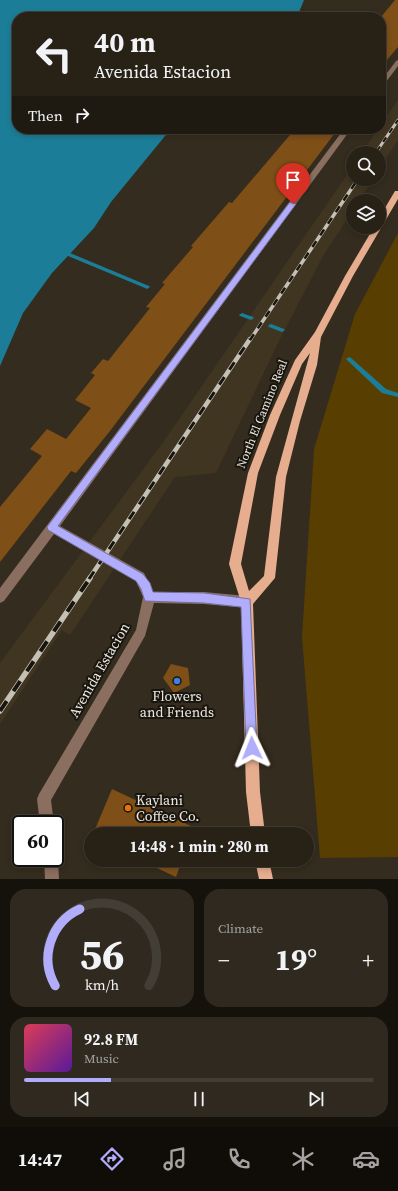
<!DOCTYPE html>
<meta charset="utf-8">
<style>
body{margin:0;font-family:"Source Serif 4",serif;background:#2f291f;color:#f1f3f6;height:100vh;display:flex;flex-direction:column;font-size:15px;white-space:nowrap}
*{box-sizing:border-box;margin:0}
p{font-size:13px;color:#a4a3a1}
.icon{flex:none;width:22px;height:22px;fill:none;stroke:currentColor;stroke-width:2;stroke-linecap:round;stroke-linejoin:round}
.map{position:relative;height:879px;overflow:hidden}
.panel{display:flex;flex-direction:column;gap:10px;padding:10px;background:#15120c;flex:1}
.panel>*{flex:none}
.banner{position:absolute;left:12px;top:12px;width:374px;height:122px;border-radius:16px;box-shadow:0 2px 6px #0003,0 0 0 1px #433e35;background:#272116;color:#f1f3f6;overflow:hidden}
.fabs{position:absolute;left:346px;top:146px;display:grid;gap:8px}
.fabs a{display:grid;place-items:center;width:40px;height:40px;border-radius:50%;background:#272116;box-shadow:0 2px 6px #0003,0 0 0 1px #433e35;font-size:20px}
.speed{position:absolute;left:12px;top:815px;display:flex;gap:8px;font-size:20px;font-weight:700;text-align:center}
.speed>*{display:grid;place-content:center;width:52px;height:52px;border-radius:50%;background:#272116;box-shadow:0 2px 6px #0003,0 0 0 1px #433e35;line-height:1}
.speed .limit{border:2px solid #111;border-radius:6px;background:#fff;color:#111}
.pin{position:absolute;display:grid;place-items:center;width:34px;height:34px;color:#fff;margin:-41px -17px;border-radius:50% 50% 50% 0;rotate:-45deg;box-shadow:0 0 4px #0007}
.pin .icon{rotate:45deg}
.me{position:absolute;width:44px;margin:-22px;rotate:358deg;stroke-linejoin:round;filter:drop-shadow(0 0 3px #0008)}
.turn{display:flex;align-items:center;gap:14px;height:84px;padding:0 16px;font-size:18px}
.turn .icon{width:52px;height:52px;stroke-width:2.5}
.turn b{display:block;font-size:28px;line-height:34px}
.then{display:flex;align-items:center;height:38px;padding:0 16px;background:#0003;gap:8px;font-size:15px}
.big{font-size:30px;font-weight:700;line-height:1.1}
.panel .tile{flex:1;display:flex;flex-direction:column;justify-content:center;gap:6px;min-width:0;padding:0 14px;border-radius:16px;background:#2f291f}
.panel .dial{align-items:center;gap:0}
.dial svg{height:104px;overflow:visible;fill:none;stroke:#433e35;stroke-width:7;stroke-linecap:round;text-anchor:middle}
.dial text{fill:#f1f3f6;stroke:none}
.song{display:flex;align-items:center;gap:12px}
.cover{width:48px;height:48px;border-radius:6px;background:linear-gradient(135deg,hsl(350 70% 55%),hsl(270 70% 35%))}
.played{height:4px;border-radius:2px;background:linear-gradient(90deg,#b1adfa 25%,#433e35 25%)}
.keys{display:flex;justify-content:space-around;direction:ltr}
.heat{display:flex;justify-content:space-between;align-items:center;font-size:22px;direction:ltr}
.panel .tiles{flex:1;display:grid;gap:10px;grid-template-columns:1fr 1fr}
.tile:last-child{grid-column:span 2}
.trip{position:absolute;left:84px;top:827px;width:230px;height:40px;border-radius:20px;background:#272116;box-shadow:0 2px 6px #0003,0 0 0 1px #433e35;font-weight:700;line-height:40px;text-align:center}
.dock{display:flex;height:64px;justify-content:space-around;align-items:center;background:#100d09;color:#a4a3a1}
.dock .icon{width:28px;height:28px}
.dock .current{color:#b1adfa}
.dock b{font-size:18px;color:#f1f3f6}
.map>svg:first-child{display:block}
.built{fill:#403521}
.green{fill:#593e02}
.water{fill:#1c7d98}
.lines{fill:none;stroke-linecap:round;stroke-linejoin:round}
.stream{fill:#1c7d98;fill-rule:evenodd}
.building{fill:#7e4f17}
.minor{fill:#8a6e5f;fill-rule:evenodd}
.major{fill:#e6ad8f;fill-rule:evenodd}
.rail-far3-casing{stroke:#c5c0b6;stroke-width:3}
.rail-far2-casing{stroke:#c5c0b6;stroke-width:3.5}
.rail-far1-casing{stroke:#c5c0b6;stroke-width:4.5}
.rail-casing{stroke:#c5c0b6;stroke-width:5.5}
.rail-far3{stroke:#18150f;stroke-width:2;stroke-dasharray:5.5;stroke-linecap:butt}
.rail-far2{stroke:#18150f;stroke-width:2.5;stroke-dasharray:7;stroke-linecap:butt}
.rail-far1{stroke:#18150f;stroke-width:3;stroke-dasharray:9;stroke-linecap:butt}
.rail{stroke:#18150f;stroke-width:4;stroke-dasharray:12;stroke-linecap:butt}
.route{fill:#b1adfa;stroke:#7370a2}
.shop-dot{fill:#3f7fe0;stroke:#18150f;stroke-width:1.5}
.food-dot{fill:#e8710a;stroke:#18150f;stroke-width:1.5}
.labels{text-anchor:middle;stroke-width:4;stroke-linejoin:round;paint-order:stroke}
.street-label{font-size:12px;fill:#eee9e0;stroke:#18150f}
.near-street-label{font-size:14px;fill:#eee9e0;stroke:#18150f}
.near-poi-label{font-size:14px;fill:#eee9e0;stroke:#18150f}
</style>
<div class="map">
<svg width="398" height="879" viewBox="0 0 398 879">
<rect width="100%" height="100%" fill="#342c1e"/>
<g class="built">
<path d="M398 100V140L379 169V153H362L378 129H381V125Z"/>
<path d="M353 166V179H373L359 201H353V210L323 256 277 345 216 473 175 477 70 635 62 630 0 724V663L164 441Z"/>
</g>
<path class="green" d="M398 233V857L320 858 302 637 314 449 355 314Z"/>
<path class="water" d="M0 0H304L297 17H17V129H174L165 136 111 202 94 228 52 273 23 313 0 366Z"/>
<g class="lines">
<g class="stream">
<path d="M70 253 149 286 150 287 147 289 145 288 68 256V255Z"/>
<path d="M242 313 253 317 254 318 251 320 240 316 239 315Z"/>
<path d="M271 324 284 329 285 330 282 332 269 327 268 326 269 325Z"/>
<path d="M349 357 351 358 386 389 398 393V397L382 393 347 360 346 359Z"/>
</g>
</g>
<g class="building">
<path d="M395 0H398V47L381 67V17Z"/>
<path d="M295 129H338L110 431 76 473 71 471 0 562V507L42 456 30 449 47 429 66 439 91 408 75 400 95 375 91 373 103 359 108 361 150 308 146 307 165 284 162 283 193 247 191 246 229 202 232 203Z"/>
<path d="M171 664 188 668 190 685 174 693 163 678Z"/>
<path d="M112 789 193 827 191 834H93Z"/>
<path d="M140 860H182L176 877Z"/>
</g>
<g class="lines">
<g class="minor">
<path d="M398 60V66L383 86 381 87V81L396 61Z"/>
<path d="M344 129H351L60 526 144 573 153 592H204L247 596 251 598 253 602 251 606 247 608 204 604 154 603 145 636 51 800 54 824H40L37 799 39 794 136 630 143 597 136 581 54 534 4 601 0 603V588Z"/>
<path d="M55 853 58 858 59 879H45L44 858H55Z"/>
</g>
<g class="major">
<path d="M395 191H398V199L353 276 321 337 317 365 300 421 286 477 275 578 253 604 260 792 265 834H251L246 792 241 602 229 564 248 473 270 415 295 360 315 332 345 276 374 227H379V218ZM310 353 276 477 264 576 249 591 241 564 258 473 280 415 302 364Z"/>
<path d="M255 860H269L273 879H259Z"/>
</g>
<defs>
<path id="rail-far3" d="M377 151 398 120"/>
<g id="rail-far2">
<path d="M376 153 378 150"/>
<path d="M250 340 358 179"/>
</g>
<path id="rail-far1" d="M89 579 250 339"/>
<path id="rail" d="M0 711 90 578"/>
</defs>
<use href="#rail-far3" class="rail-far3-casing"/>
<use href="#rail-far2" class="rail-far2-casing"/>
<use href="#rail-far1" class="rail-far1-casing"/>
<use href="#rail" class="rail-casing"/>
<use href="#rail-far3" class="rail-far3"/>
<use href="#rail-far2" class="rail-far2"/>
<use href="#rail-far1" class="rail-far1"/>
<use href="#rail" class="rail"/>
</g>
<path class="route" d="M290 202 296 204 58 526 143 574 150 583 153 592 204 593 250 599 257 748 256 752 252 754 247 752 246 748 241 607 204 603 145 601 141 589 136 581 48 530 47 527Z"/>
<circle class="shop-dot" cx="177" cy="681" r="4"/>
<circle class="food-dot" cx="128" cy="808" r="4"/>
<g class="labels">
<g class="street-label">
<text transform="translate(262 414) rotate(-68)" y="4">North El Camino Real</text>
</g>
<g class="near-street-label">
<text transform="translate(99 670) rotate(-60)" y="5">Avenida Estacion</text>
</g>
<g class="near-poi-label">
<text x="177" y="701">Flowers<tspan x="177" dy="16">and Friends</tspan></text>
<text x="136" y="805" text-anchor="start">Kaylani<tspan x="136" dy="16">Coffee Co.</tspan></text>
</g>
</g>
</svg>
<div class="fabs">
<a><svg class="icon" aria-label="search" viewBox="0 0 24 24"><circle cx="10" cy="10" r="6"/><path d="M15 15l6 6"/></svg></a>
<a><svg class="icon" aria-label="layers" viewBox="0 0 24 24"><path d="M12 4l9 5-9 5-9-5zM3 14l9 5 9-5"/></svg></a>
</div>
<div class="speed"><div class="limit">60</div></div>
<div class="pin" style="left:293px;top:204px;background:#d93025"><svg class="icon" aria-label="arrive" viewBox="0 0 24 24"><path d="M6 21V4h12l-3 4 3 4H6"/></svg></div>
<svg class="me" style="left:252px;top:748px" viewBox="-20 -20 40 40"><path d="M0-17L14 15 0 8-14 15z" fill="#b1adfa" stroke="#fff" stroke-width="4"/></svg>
<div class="trip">14:48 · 1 min · 280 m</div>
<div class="banner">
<div class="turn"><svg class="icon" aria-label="left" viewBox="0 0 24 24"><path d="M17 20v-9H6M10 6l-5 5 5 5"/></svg><div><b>40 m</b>Avenida Estacion</div></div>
<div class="then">Then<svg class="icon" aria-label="right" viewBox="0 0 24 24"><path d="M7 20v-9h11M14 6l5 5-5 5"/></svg></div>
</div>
</div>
<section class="panel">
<div class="tiles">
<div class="tile dial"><svg viewBox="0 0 100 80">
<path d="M14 69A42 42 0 1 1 86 69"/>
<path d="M14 69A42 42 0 0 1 33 10" stroke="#b1adfa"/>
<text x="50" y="56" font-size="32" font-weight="700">56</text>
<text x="50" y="72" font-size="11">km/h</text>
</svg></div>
<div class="tile"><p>Climate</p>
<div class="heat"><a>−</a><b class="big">19°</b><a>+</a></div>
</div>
<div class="tile">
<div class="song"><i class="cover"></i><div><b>92.8 FM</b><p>Music</p></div></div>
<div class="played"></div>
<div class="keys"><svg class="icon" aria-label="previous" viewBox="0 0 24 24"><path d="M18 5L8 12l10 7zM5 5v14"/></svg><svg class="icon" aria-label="pause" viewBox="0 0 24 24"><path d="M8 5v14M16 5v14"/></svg><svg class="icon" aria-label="next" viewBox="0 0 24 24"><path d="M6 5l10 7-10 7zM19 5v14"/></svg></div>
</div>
</div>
</section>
<nav class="dock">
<b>14:47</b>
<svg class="icon current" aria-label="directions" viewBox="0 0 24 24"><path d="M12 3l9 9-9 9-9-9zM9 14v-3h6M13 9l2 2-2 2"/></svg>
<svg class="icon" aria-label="music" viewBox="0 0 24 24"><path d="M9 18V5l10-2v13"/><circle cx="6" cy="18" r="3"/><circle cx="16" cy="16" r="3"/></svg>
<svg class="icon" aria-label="phone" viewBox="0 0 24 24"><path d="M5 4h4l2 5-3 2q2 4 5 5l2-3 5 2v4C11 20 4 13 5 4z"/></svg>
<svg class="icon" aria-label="climate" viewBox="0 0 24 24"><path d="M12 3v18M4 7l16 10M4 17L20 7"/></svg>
<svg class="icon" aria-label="car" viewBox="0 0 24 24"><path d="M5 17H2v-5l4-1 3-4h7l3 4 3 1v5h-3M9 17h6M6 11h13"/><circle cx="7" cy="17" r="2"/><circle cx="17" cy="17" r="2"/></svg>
</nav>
